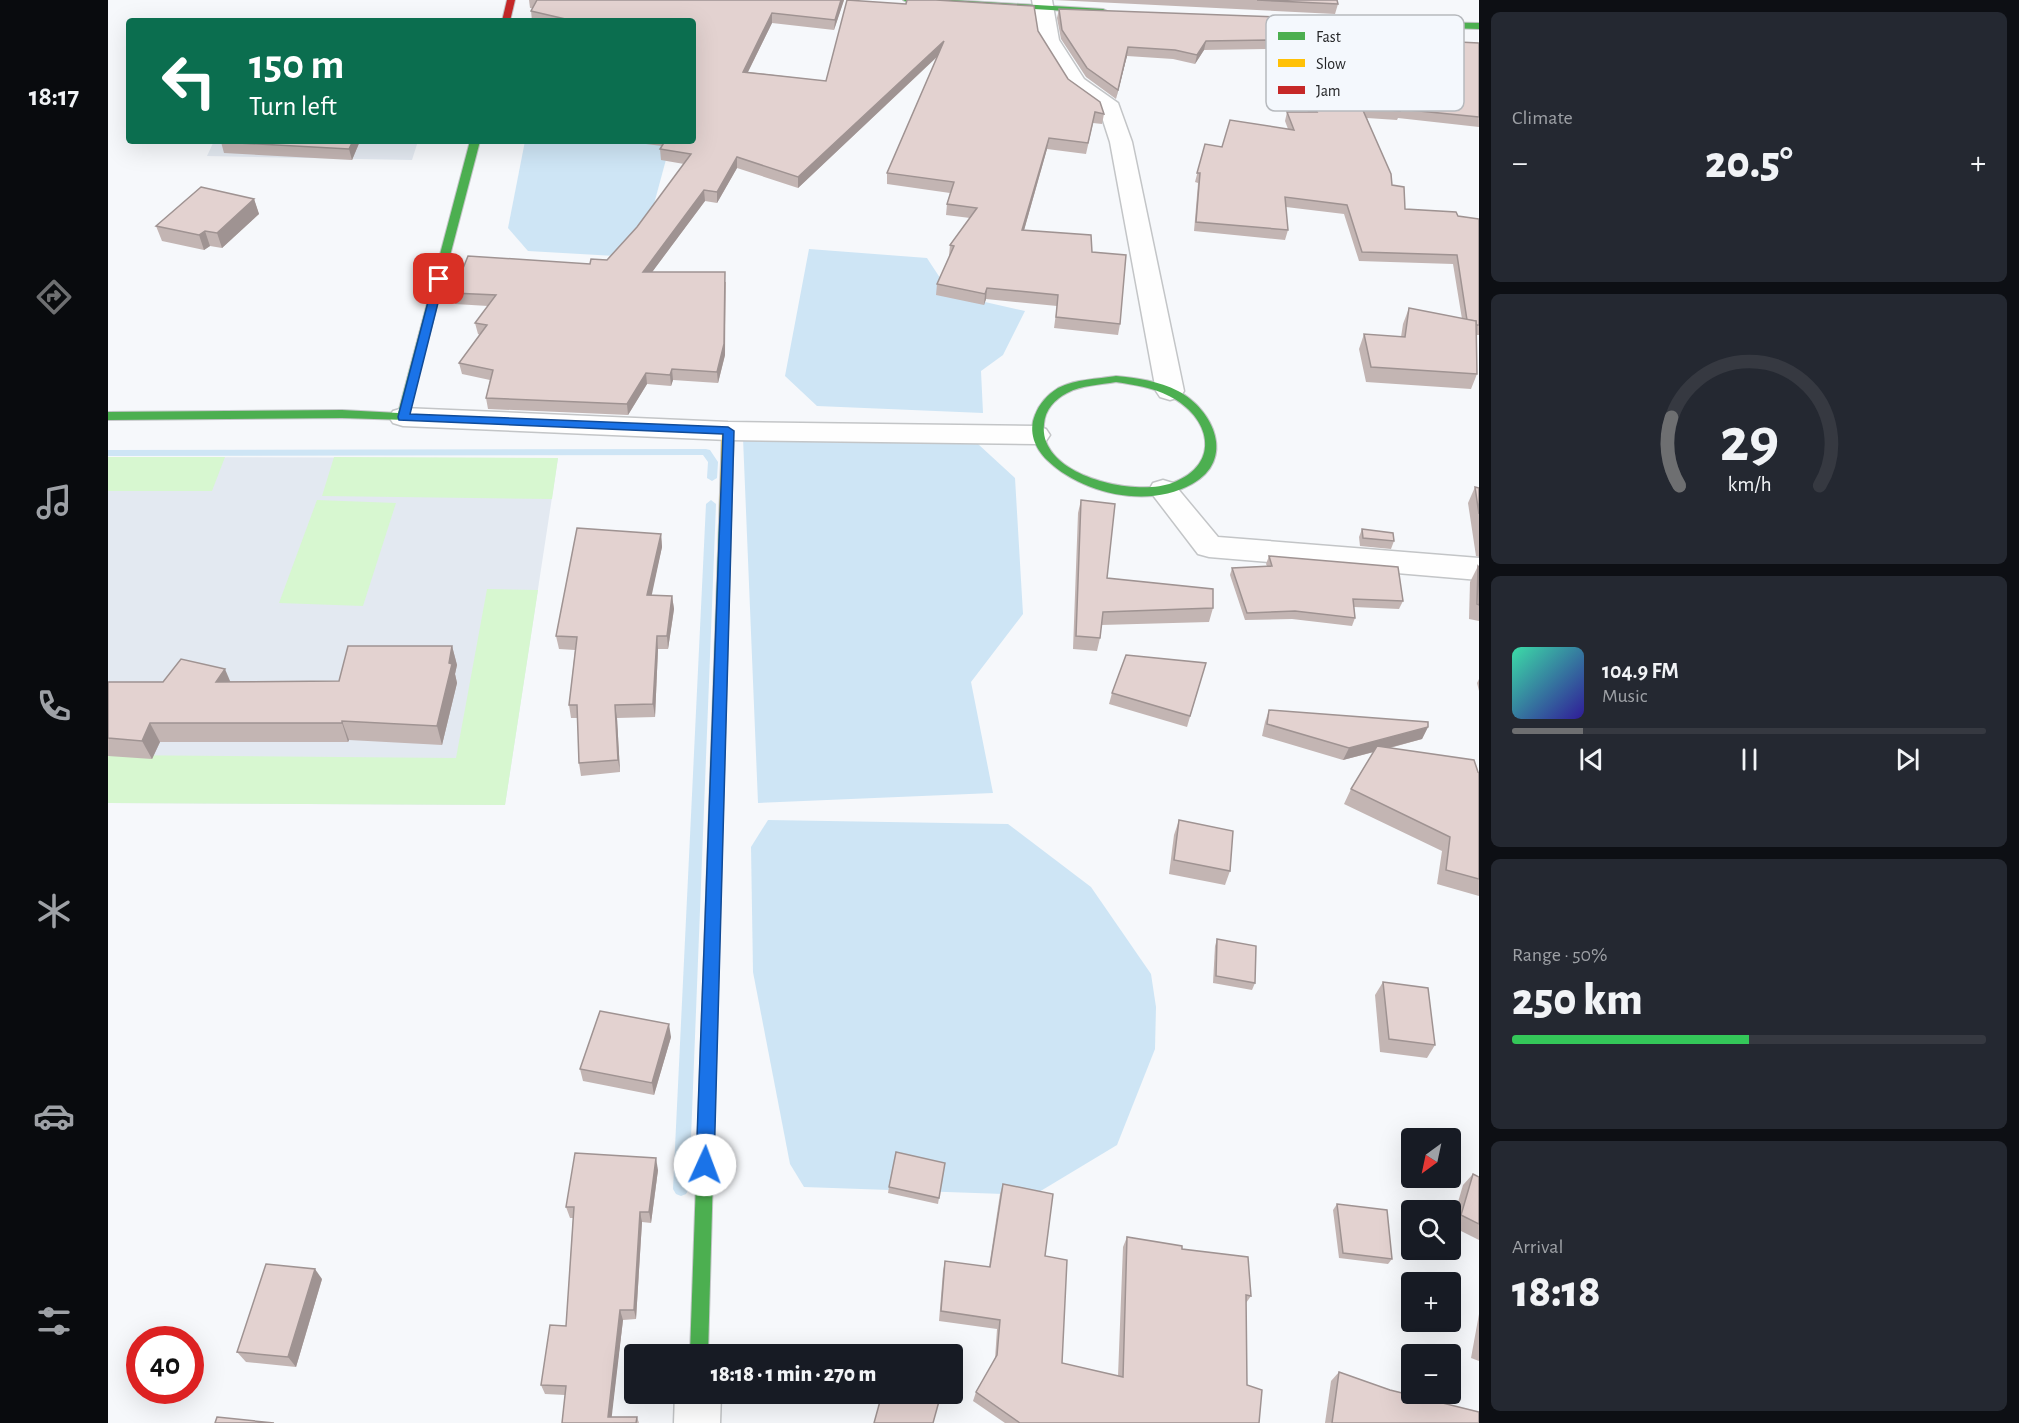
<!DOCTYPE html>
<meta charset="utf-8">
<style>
body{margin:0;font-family:"Alegreya Sans",sans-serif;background:#242831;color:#f1f3f6;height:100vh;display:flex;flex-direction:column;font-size:22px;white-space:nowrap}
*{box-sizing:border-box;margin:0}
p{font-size:20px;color:#9ea1a6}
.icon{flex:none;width:33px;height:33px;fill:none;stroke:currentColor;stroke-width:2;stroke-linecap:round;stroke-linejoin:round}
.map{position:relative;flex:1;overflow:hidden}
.details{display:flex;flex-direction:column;gap:12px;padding:12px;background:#0d0f14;width:540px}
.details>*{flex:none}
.guide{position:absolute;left:18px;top:18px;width:570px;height:126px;border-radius:6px;box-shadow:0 6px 24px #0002;background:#0b6e4f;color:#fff;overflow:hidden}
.needle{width:39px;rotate:213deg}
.controls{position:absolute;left:1293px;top:1128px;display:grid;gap:12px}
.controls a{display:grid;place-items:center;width:60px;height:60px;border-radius:6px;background:#171b24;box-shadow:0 6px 24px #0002;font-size:30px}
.speed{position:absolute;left:18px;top:1326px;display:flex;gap:12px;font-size:30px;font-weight:700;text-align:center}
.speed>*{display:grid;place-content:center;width:78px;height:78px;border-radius:50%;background:#171b24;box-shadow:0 6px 24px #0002;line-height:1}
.speed .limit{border:9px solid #d22;background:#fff;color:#111}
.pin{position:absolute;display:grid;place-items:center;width:51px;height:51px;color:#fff;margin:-26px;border-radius:12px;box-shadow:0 3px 9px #0006}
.me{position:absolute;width:66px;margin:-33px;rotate:2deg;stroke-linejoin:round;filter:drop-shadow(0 0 4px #0008)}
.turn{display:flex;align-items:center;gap:21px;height:126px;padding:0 24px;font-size:27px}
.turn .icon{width:78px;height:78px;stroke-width:2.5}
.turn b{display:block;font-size:42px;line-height:51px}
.big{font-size:45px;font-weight:800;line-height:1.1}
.details .tile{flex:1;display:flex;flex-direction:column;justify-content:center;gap:9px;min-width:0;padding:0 21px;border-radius:9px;background:#242831}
.details .dial{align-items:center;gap:0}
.dial svg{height:156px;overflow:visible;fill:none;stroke:#363941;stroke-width:7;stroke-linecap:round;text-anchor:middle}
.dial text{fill:#f1f3f6;stroke:none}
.song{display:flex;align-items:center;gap:18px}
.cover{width:72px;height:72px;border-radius:9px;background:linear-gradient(135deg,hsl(160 70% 55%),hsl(250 70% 35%))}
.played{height:6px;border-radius:3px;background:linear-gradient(90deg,#6e6f71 15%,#363941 15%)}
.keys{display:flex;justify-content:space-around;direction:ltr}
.heat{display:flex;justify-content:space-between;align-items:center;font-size:33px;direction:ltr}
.charge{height:9px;border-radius:4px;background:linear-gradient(90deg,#34c759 50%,#363941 0)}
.trip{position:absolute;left:516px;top:1344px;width:339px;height:60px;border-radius:6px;background:#171b24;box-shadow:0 6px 24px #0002;font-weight:800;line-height:60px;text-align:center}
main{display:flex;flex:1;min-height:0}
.menu{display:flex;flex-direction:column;width:108px;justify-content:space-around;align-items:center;background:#090b0e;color:#9ea1a6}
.menu .icon{width:42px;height:42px}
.menu .current{color:#6e6f71}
.menu b{font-size:27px;color:#f1f3f6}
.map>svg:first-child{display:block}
.built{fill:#e3e9f1}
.green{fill:#d7f7d0}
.water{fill:#cee5f5}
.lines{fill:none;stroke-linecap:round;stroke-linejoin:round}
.stream{fill:#cee5f5;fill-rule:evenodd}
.street-casing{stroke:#c3c5c7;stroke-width:3}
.fast-casing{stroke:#c3c5c7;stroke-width:2}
.slow-casing{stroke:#c3c5c7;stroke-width:2}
.jam-casing{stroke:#c3c5c7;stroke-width:2}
.street{fill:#fefefe;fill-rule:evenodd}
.fast{fill:#4caf50;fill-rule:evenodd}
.slow{fill:#ffc107;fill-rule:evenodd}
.jam{fill:#c62828;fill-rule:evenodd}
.wall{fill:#c3b5b3}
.shaded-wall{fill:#9f9392}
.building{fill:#e3d2d0;stroke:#9f9392;stroke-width:1.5}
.route{fill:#1a73e8;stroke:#114b97;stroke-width:1.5}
.key{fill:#f4f8fd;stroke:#b6b9bd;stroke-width:1.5}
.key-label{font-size:16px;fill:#242527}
</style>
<main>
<nav class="menu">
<b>18:17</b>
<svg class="icon current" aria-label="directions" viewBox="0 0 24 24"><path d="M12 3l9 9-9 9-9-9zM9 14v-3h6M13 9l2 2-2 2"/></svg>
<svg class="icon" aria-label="music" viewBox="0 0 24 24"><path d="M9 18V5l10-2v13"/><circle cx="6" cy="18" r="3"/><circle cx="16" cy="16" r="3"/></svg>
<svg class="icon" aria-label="phone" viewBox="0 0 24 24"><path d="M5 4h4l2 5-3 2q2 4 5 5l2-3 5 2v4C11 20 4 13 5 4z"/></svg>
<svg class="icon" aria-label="climate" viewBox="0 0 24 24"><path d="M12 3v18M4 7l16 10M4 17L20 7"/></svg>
<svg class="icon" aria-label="car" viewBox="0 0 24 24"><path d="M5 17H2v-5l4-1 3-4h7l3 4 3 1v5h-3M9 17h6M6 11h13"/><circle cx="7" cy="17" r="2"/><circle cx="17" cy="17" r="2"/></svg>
<svg class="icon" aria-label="filters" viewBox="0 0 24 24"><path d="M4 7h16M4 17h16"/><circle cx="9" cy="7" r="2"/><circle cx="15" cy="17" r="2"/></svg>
</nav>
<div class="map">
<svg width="1371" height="1423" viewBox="0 0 1371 1423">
<rect width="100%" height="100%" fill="#f6f8fb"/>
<g class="built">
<path d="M106 141H310L304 160 99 156Z"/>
<path d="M0 457 450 458 397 805 0 803Z"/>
</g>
<g class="green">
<path d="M0 457H117L104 491H0Z"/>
<path d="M226 457 450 458 444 499 214 496Z"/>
<path d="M209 500 288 503 255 606 171 603Z"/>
<path d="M379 589 430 590 397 805 0 803V755L348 758Z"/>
</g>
<g class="water">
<path d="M417 141H563L546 204 507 256 420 251 400 228Z"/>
<path d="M701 249 819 258 838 287 877 302 917 311 895 355 873 371 875 413 709 406 677 376Z"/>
<path d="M635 438 870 444 907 478 915 614 863 682 885 793 650 803Z"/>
<path d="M660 820 900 824 983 887 1043 974 1048 1007 1047 1049 1009 1145 926 1195 696 1187 682 1164 645 972 643 847Z"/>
</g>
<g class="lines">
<g class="stream">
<path d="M598 449 602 450 610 462 609 478 604 481 599 478 600 462 595 455 0 456V450Z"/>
<path d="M603 500 608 504 581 1189 578 1194 573 1196 568 1194 565 1189 598 504Z"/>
</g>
<defs>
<g id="street">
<path d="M924 0H944L951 40 976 79 1010 103 1024 142 1076 391 1072 397 1062 400 1052 397 1048 391 1002 142 992 111 960 88 931 40Z"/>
<path d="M295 408 620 422 928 426 938 429 942 435 938 441 928 444 620 440 295 426 285 423 281 417 285 411Z"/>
<path d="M1055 480 1065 483 1110 537 1371 558V580L1101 557 1090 554 1041 490 1045 483Z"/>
<path d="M567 1394H613L612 1423H566Z"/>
</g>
<g id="fast">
<path d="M795 0H843L995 9 999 11 995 13 799 2Z"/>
<path d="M1182 16 1212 20 1371 23V29L1212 24 1182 20Z"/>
<path d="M362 141H372L299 420 234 418 0 420V412L234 410 290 413Z"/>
<path d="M1008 376C1029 378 1051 381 1070 391 1106 410 1128 460 1084 484 1040 509 974 494 939 460 927 448 920 432 927 415 931 404 940 394 950 388 968 379 989 379 1008 376ZM1008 382C1026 385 1044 387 1061 396 1102 416 1115 464 1064 483 1027 497 930 476 936 424 937 410 947 399 959 393 974 385 992 385 1008 382Z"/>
<path d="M617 519 623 523 600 1354H582L611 523Z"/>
</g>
<path id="slow" d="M620 427 626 431 623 523 617 527 611 523 614 431Z"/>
<path id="jam" d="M399 0H407L402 21H394Z"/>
</defs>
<use href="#street" class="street-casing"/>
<use href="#fast" class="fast-casing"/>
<use href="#slow" class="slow-casing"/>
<use href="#jam" class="jam-casing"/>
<use href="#street" class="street"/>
<use href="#fast" class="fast"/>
<use href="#slow" class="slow"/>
<use href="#jam" class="jam"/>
</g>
<g class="wall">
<path d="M421 0H736L726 30 664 23 640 72 718 81 930 31 960 79 996 114 994 124 985 123 978 154 939 149 916 230 984 252 1012 324 1010 335 946 328 949 306 878 299 876 305 828 295 829 284 842 256H841L842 245 862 218 838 215 839 204 842 193 779 184V173L829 57 690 188 629 168 609 203 597 201 544 272 618 282 617 355 610 383 565 380 563 386 539 384 520 415 380 409 378 398 382 380 354 374 351 363 372 335 370 334 367 323 380 306 347 304 345 293 499 260 529 227 576 164 553 160 552 149 554 146 538 144V141H585V21H424L423 11 424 8H422Z"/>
<path d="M946 0H1229L1230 4 1227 14Z"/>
<path d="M951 9 1231 36 1371 43V127L1290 118 1289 120 1259 118 1284 185 1297 209 1371 219V335H1368L1369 374 1363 389 1258 382 1251 349 1256 334 1293 337 1295 324 1301 308 1354 319 1345 264 1251 261 1236 214 1178 207 1180 230 1177 240 1086 231 1090 183 1087 182 1097 144 1114 147 1180 129 1177 121 1179 112H1200L1158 49 1096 50 1087 64 1065 59 1019 56 1008 99 978 77 953 39 949 18Z"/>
<path d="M252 141 244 160 116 153 113 142Z"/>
<path d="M146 199 151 214 114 248 102 246 96 250 54 241 48 226Z"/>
<path d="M1367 487 1371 488V557L1368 556 1360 503Z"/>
<path d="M973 500 999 578 1105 608 1101 622 993 625 992 638 989 651 965 649 970 513Z"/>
<path d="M1254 529 1286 541 1283 549 1252 546 1251 537Z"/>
<path d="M553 534 554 547 543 595 564 596 566 609 560 649H550L547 717 509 718 512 772 473 776 471 763 470 718H463L461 705 467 650 451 649 448 636Z"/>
<path d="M1161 556 1295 601 1291 609 1246 607 1247 618 1244 626 1184 619 1137 620 1122 575 1124 568 1159 566 1158 564Z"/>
<path d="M1370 566 1371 567V621L1361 619 1362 582Z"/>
<path d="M344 646 349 665 347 674 349 683 334 745 241 740 240 742H52L44 759 0 756V682L231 681Z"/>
<path d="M1098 663 1079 727 1001 704 1004 693Z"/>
<path d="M1371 679V691L1369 683Z"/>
<path d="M1161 710 1320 727 1314 739 1282 748 1371 773V896L1329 884 1334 851 1236 804 1243 789 1266 752 1235 760 1154 736 1157 722Z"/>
<path d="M1071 820 1122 871 1117 885 1061 874 1066 835Z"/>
<path d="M1109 939 1147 983 1144 990 1105 983 1107 946Z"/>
<path d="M1275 982 1327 1045 1319 1058 1272 1052 1267 995Z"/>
<path d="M563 1037 546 1095 475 1081 472 1069Z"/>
<path d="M837 1163 830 1204 780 1193 781 1187Z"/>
<path d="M550 1170 543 1223 534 1222 528 1319 515 1320 503 1417H529L531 1423H454L457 1395 437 1394 433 1385 458 1326 465 1218H462L458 1207Z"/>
<path d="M1365 1174 1371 1177V1240L1343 1226 1355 1185Z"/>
<path d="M895 1184 937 1256 954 1363 1010 1376 1015 1247 1019 1237 1074 1249 1143 1296 1138 1303 1139 1385 1151 1423H897L865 1401 868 1392 887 1359 889 1329 831 1321 835 1271 837 1261 881 1267 892 1194Z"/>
<path d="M1229 1204 1284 1259 1280 1264 1231 1258 1225 1210Z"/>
<path d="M214 1279 188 1367 138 1362 129 1352Z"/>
<path d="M1371 1314V1361L1363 1358Z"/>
<path d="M1231 1372 1282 1390 1371 1423H1217L1223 1381Z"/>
</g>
<g class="shaded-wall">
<path d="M733 0H736L726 30 727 20Z"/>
<path d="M664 13V23L635 82V72Z"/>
<path d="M836 41 835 51 690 188V177Z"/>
<path d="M1098 41 1096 50 1087 64 1089 55Z"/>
<path d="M1020 47 1019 56 1008 99 1010 90Z"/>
<path d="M941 138 939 149 913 241 914 230Z"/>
<path d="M245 141H252L244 160 241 149Z"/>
<path d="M629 157V168L609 203V192Z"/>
<path d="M596 190 597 201 536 283 535 272Z"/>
<path d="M146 199 151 214 114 248 109 233Z"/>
<path d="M97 231 102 246 96 250 91 235Z"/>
<path d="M617 272V355L610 383 609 372Z"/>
<path d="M879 288 878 299 876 305 877 294Z"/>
<path d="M564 369 565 380 563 386 562 375Z"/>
<path d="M538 373 539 384 520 415 519 404Z"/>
<path d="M553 534 554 547 541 608 539 595Z"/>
<path d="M564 596 566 609 560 649 559 636Z"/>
<path d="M549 636 550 649 547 717 545 704Z"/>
<path d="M344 646 349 665 347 674 349 683 334 745 329 726Z"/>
<path d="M117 669 125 688 108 682Z"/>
<path d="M507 705 509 718 512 772 510 760Z"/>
<path d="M234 721 241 740 240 742 234 723Z"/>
<path d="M42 723 52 742 44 759 34 741Z"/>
<path d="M1320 727 1314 739 1235 760 1241 748Z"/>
<path d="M561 1024 563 1037 546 1095 544 1083Z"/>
<path d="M548 1158 550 1170 543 1223 541 1212Z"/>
<path d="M532 1212 534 1222 528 1319 526 1310Z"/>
<path d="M207 1269 214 1279 188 1367 180 1357Z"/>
<path d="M512 1310 515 1320 503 1423 500 1417Z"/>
</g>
<g class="building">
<path d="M429 0H733L727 20 664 13 635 72 718 81 739 0 798 4 799 0H828L926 6 930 31 960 79 992 102 996 114 987 112 980 143 941 138 914 230 983 235 984 252 1018 255 1012 324 948 317 950 295 879 288 877 294 829 284 846 246 842 245 869 208 839 204 846 182 779 173 836 41 690 177 629 157 609 192 596 190 535 272H617L616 344 609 372 564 369 562 375 538 373 519 404 378 398 385 370 351 363 379 325 367 323 388 295 345 293 360 256 482 264 483 259 499 260 529 227 583 154 552 149 557 141H585V21H466L423 11Z"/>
<path d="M1149 0H1229L1230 4Z"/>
<path d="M951 9 1195 18 1230 22 1231 36 1371 43V117L1291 109 1292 111 1254 108 1283 174 1284 185 1296 187 1297 209 1348 212 1350 216 1371 219V325H1368V321L1359 320 1349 255 1254 252 1239 205 1177 197 1180 230 1088 222 1092 173H1089L1097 144 1114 147 1122 120 1186 130 1179 112H1209L1160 40 1098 41 1089 55 1067 50 1020 47 1010 90 979 68 954 30Z"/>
<path d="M114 141H245L241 149 113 142Z"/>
<path d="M93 187 146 199 109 233 97 231 91 235 48 226Z"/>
<path d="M1301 308 1368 321 1369 374 1263 367 1256 334 1297 337Z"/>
<path d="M1367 487 1371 488V514Z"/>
<path d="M973 500 1007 504 999 578 1105 589V608L995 612 992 638 968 636Z"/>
<path d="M469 528 553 534 539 595 564 596 559 636H549L545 704 507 705 510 760 471 763 469 705H461L469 637 448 636Z"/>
<path d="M1254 529 1285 533 1286 541 1255 538Z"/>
<path d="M1161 556 1290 567 1295 601 1245 599 1247 618 1187 611 1139 613 1124 568 1164 566Z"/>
<path d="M1370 566 1371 567V605L1369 604Z"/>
<path d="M240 646H344L341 663 344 664 329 726 234 721V723H42L34 741 0 738V682H55L73 659 117 669 108 682 231 681Z"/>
<path d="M1018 655 1098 663 1082 716 1004 693Z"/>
<path d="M1161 710 1320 722V727L1241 748 1159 724Z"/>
<path d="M1269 746 1366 760 1370 772 1371 773V879L1338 870 1342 837 1243 789Z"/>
<path d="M1071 820 1125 831 1122 871 1066 860Z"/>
<path d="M1109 939 1148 946 1147 983 1108 976Z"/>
<path d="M1275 982 1320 988 1327 1045 1281 1039Z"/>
<path d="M492 1011 561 1024 544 1083 472 1069Z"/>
<path d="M788 1152 837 1163 831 1198 781 1187Z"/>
<path d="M467 1153 548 1158 541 1212H532L526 1310H512L500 1417H529L528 1423H454L458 1386 433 1385 442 1325 458 1326 466 1207H458Z"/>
<path d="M1365 1174 1371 1177V1224L1353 1215Z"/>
<path d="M895 1184 945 1194 937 1256 959 1260 954 1363 1015 1377 1019 1237 1074 1246V1249L1140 1257 1143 1296 1138 1295 1139 1385 1154 1390 1151 1423H912L868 1392 889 1355 892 1320 833 1311 837 1261 882 1267Z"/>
<path d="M1229 1204 1279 1210 1284 1259 1235 1253Z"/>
<path d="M158 1264 207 1269 180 1357 129 1352Z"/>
<path d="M1231 1372 1282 1390 1371 1412V1423H1224Z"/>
<path d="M774 1394H833L825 1423H766Z"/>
<path d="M109 1417 166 1423H107Z"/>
</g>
<path class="route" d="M331 276 336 279 302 414 620 427 626 431 606 1165 603 1171 597 1173 591 1171 588 1165 615 434 291 420 290 417 326 279Z"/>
<rect x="1158" y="15" width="198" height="96" rx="9" class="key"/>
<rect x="1170" y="32" width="27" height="8" fill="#4caf50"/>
<rect x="1170" y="59" width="27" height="8" fill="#ffc107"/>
<rect x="1170" y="86" width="27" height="8" fill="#c62828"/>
<g class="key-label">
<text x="1208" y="42">Fast</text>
<text x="1208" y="69">Slow</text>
<text x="1208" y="96">Jam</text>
</g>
</svg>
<div class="controls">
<a><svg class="needle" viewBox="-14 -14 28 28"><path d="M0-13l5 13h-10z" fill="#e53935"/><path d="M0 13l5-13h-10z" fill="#9ea1a6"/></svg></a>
<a><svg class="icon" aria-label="search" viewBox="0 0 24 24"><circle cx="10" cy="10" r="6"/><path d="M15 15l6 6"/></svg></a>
<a>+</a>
<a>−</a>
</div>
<div class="speed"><div class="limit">40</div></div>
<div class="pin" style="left:331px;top:279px;background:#d93025"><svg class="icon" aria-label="arrive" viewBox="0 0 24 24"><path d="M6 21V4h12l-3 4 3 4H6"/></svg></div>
<svg class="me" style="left:597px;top:1165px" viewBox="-20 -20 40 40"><circle r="19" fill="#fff"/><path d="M0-13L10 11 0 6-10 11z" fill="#1a73e8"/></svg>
<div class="trip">18:18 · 1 min · 270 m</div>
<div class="guide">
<div class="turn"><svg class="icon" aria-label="left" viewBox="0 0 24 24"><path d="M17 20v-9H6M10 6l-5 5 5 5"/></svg><div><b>150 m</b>Turn left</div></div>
</div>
</div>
<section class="details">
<div class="tile"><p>Climate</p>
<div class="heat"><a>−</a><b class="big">20.5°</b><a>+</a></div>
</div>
<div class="tile dial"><svg viewBox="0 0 100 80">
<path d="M14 69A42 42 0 1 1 86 69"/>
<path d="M14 69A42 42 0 0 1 10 34" stroke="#6e6f71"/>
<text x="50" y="56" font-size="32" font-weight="700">29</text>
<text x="50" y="72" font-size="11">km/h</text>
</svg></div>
<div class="tile">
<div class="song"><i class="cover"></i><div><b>104.9 FM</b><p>Music</p></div></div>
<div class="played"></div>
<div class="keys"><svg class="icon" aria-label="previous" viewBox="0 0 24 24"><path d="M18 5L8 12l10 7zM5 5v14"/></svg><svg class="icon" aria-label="pause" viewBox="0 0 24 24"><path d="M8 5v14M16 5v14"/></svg><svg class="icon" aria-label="next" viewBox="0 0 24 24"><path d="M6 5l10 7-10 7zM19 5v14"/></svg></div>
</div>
<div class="tile"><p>Range · 50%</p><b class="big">250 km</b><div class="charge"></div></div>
<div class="tile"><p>Arrival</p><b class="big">18:18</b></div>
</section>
</main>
